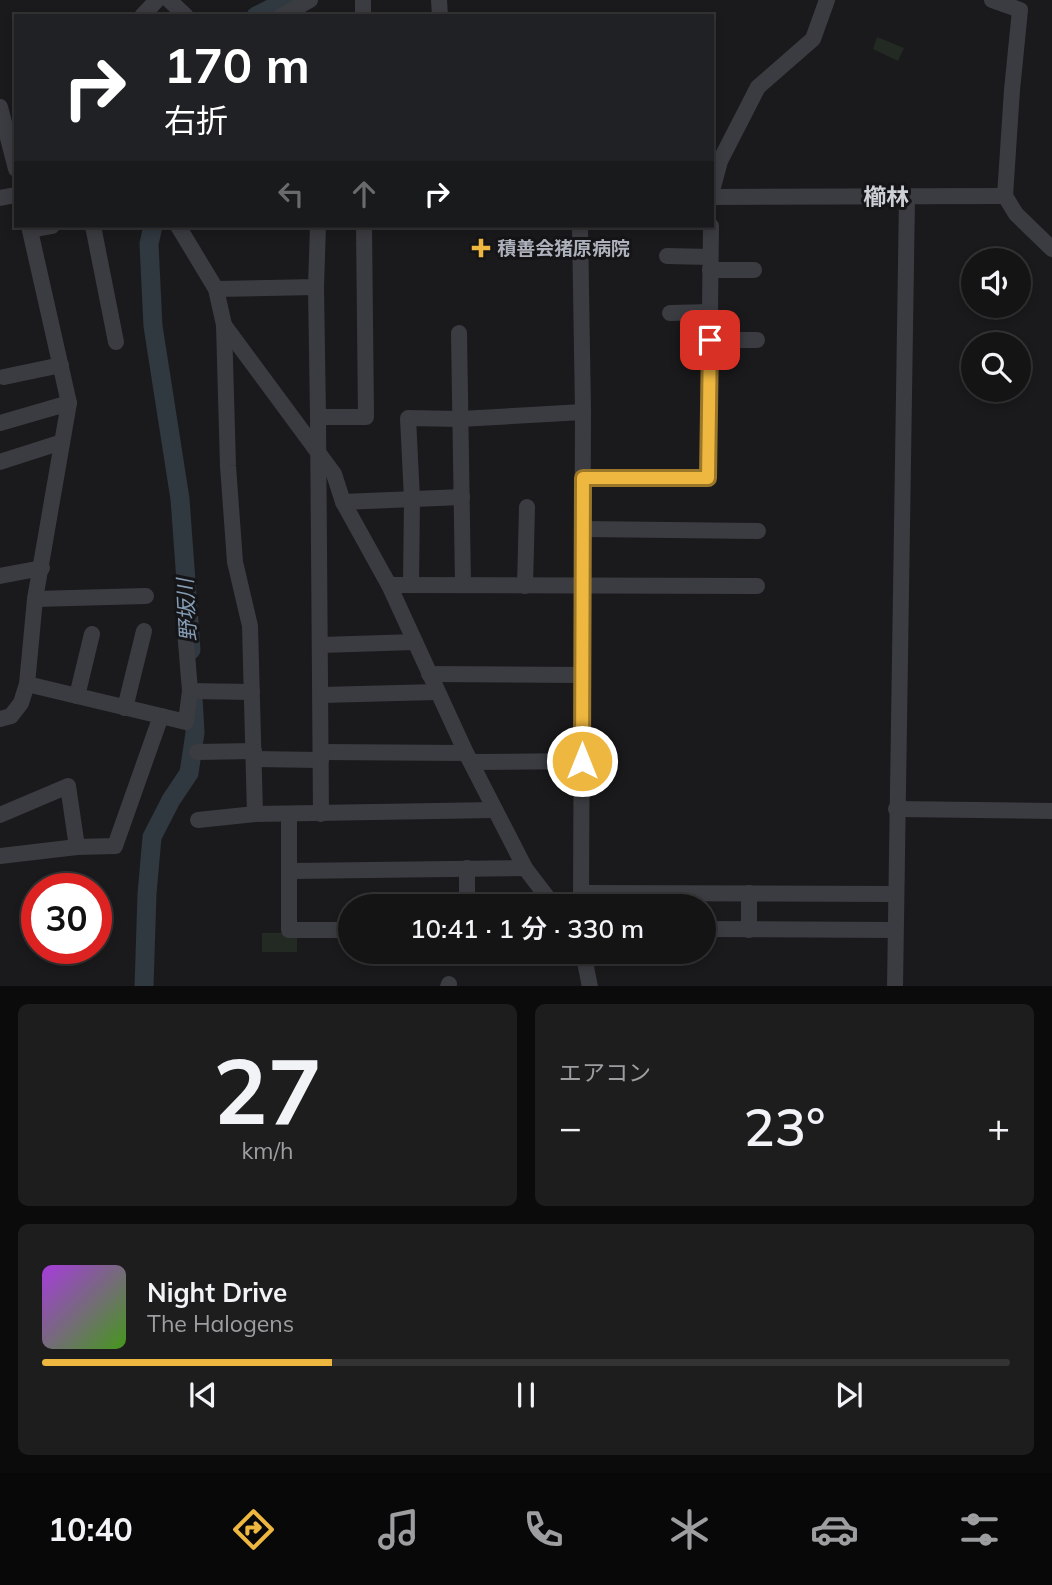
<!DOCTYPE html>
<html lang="ja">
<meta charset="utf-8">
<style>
body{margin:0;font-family:Mulish,"Noto Sans JP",sans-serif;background:#1d1d1e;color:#f1f3f6;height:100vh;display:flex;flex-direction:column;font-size:26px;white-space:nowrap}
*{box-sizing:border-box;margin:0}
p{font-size:23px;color:#9d9ea0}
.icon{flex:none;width:38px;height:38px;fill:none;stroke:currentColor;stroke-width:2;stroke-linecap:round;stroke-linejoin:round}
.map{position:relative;height:986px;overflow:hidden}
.panel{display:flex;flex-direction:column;gap:18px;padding:18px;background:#0b0b0c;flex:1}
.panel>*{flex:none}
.hud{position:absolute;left:14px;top:14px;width:700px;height:214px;border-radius:0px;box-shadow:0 4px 10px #0003,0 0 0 2px #333334;background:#202124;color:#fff;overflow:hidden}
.buttons{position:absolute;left:961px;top:248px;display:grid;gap:14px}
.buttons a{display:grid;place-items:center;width:70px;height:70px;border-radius:50%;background:#141415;box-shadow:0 4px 10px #0003,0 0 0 2px #333334;font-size:35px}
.speed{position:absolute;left:21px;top:873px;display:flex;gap:14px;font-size:35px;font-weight:700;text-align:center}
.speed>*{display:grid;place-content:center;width:91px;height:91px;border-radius:50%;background:#141415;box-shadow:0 4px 10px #0003,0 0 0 2px #333334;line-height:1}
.speed .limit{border:10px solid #d22;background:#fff;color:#111}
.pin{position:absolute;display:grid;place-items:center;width:60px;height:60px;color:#fff;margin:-30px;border-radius:14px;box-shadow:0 4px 10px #0006}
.me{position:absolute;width:77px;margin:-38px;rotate:0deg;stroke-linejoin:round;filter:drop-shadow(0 0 5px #0008)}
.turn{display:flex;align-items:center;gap:24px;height:147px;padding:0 35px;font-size:32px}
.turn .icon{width:91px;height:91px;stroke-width:2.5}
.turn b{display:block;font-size:49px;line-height:60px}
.lanes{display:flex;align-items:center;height:66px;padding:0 35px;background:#0003;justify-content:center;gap:35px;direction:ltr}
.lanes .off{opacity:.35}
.big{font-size:52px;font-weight:600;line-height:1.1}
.panel .tile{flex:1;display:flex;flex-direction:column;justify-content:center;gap:10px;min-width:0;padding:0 24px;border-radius:10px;background:#1d1d1e}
.panel .dial{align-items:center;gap:0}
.dial b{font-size:91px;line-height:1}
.song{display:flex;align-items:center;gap:21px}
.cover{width:84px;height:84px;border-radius:10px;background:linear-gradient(135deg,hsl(280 70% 55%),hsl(100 70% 35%))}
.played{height:7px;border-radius:4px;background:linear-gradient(90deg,#eeb740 30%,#333334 30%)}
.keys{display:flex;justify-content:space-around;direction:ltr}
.heat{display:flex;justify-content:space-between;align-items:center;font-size:38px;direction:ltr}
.panel .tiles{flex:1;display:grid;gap:18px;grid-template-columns:1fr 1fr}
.tile:last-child{grid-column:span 2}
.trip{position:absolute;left:338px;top:894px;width:378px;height:70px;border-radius:35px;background:#141415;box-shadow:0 4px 10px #0003,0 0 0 2px #333334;font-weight:600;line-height:70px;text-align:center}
.tab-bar{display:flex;height:112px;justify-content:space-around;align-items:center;background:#080808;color:#9d9ea0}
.tab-bar .icon{width:49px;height:49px}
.tab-bar .active{color:#eeb740}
.tab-bar b{font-size:32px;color:#f1f3f6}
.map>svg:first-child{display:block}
.green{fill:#222a23}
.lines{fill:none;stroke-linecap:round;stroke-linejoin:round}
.river{stroke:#303840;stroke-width:19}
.minor{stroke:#3b3c41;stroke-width:16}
.route-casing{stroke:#9b772a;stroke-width:18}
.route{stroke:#eeb740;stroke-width:12}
.poi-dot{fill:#eeb740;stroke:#151517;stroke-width:2.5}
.labels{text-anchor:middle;stroke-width:6;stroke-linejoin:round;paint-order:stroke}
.poi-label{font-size:19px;font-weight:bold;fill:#adb1bb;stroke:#151517;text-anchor:start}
.water-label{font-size:21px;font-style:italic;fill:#859db5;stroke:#151517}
.quarter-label{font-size:23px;font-weight:bold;fill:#cdd0d7;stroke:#151517}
</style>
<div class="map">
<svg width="1052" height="987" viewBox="0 0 1052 987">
<rect width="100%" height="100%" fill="#1a1a1c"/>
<g class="green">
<path d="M877 37 904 48 898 61 873 49Z"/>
<rect x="262" y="933" width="35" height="19"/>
</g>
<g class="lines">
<g class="river">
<path d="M256 16 288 0"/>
<path d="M153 226 149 244 153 326 180 499 191 650"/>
<path d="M144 987 147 894 152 837 171 800 189 773 195 733 193 697"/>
</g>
<g class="minor">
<path d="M169 0 186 16"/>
<path d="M363 0V16"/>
<path d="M439 0 440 16"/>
<path d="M992 0 1020 10 1012 90 1005 196 1016 214 1052 249"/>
<path d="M142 16 157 0"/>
<path d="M281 16 310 0"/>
<path d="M0 107 16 169"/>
<path d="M712 191 720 161 758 87 813 39 827 0"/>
<path d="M712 197 1005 196"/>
<path d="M0 198 16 195"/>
<path d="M93 226 116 342"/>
<path d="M178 226 216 289 224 325 228 466 235 562 250 626 255 814"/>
<path d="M580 226 583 412 581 906"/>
<path d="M30 230 52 226"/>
<path d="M667 256 710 257"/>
<path d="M710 270H754"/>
<path d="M316 287 318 417"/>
<path d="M216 289 316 287 318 226"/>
<path d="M670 313 710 312"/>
<path d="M224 325 334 474 343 502 389 585 466 753 525 868 554 906"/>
<path d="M459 333 463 585"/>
<path d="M710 340H757"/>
<path d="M4 377 61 365"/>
<path d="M0 423 69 403"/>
<path d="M0 462 62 442"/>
<path d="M583 478H708L711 226"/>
<path d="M343 502 462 497"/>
<path d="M583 529 758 531"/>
<path d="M0 576 42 568"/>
<path d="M389 585 757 586"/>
<path d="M411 585 412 499 408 418 461 419 583 412"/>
<path d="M525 586 527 507"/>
<path d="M35 599 146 596"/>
<path d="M321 645 415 642"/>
<path d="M429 674 582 675"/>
<path d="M190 691 252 692"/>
<path d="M321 695 437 692"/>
<path d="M77 696 92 634"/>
<path d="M125 708 144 631"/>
<path d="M161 716 186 722 190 691 185 630"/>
<path d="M0 719 11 716 21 703 27 684 35 599 69 403 29 226"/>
<path d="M197 752 254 751"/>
<path d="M321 752 466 753"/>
<path d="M254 759 321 760"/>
<path d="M471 762 582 761"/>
<path d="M896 809 1052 811"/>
<path d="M289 814V930H350"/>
<path d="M321 814 318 417H366L364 226"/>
<path d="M0 815 68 786 77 847"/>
<path d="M198 820 255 814 495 810"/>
<path d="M0 856 77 847 115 846 161 716 27 684"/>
<path d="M291 871 525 868"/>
<path d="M581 893 895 894"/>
<path d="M749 893V930"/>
<path d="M467 906V868"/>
<path d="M704 929 894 930"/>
<path d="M583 952 590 987"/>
<path d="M448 987 449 984"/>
<path d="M895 987 907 197"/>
</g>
</g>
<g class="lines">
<defs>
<path id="route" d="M582 761 583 478H708L710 340"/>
</defs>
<use href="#route" class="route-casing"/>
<use href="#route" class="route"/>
</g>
<path class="poi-dot" d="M477.5 237.5h7v7h7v7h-7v7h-7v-7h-7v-7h7z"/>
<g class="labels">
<g class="poi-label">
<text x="497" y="255">積善会猪原病院</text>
</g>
<g class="water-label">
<text transform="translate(187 610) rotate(-93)" y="7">野坂川</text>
</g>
<g class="quarter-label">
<text x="886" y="205">櫛林</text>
</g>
</g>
</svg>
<div class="buttons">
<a><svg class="icon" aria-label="sound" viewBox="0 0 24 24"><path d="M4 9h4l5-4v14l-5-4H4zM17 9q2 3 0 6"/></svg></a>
<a><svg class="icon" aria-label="search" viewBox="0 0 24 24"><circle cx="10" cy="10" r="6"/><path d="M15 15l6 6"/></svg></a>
</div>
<div class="speed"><div class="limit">30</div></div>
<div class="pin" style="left:710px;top:340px;background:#d93025"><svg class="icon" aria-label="arrive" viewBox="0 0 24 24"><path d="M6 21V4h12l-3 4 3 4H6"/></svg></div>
<svg class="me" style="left:582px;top:761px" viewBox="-20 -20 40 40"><circle r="17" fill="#eeb740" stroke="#fff" stroke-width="3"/><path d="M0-11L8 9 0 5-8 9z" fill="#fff"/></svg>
<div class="trip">10:41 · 1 分 · 330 m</div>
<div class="hud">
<div class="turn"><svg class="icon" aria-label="right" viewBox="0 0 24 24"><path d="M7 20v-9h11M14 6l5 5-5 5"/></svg><div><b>170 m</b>右折</div></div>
<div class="lanes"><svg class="icon off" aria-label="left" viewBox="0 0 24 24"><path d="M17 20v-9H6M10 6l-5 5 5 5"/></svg><svg class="icon off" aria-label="ahead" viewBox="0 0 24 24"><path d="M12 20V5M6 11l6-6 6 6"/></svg><svg class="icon" aria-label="right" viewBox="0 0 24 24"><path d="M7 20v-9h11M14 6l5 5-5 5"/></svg></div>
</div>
</div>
<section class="panel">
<div class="tiles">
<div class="tile dial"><b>27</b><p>km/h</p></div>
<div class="tile"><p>エアコン</p>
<div class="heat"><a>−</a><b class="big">23°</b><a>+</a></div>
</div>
<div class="tile">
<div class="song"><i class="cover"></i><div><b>Night Drive</b><p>The Halogens</p></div></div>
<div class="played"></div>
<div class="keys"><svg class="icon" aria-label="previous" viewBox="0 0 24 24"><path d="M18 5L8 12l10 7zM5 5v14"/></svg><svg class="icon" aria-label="pause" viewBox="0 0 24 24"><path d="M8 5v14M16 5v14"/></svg><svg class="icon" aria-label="next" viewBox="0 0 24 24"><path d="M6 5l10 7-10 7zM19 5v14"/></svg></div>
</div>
</div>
</section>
<nav class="tab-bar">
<b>10:40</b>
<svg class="icon active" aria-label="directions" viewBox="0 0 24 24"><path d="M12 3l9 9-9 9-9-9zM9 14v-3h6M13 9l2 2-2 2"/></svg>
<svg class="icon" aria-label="music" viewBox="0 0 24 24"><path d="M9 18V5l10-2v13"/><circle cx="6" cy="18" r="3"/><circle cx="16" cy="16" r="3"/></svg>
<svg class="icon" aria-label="phone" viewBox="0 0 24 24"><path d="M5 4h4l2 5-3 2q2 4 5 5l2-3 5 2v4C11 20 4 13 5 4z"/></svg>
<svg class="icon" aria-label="climate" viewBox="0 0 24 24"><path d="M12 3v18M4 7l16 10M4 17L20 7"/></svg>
<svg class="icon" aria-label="car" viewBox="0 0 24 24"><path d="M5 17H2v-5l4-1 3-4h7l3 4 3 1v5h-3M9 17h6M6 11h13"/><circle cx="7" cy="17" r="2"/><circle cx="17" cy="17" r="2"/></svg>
<svg class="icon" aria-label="filters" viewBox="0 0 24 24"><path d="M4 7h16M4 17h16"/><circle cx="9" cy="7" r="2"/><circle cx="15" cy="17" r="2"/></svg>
</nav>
